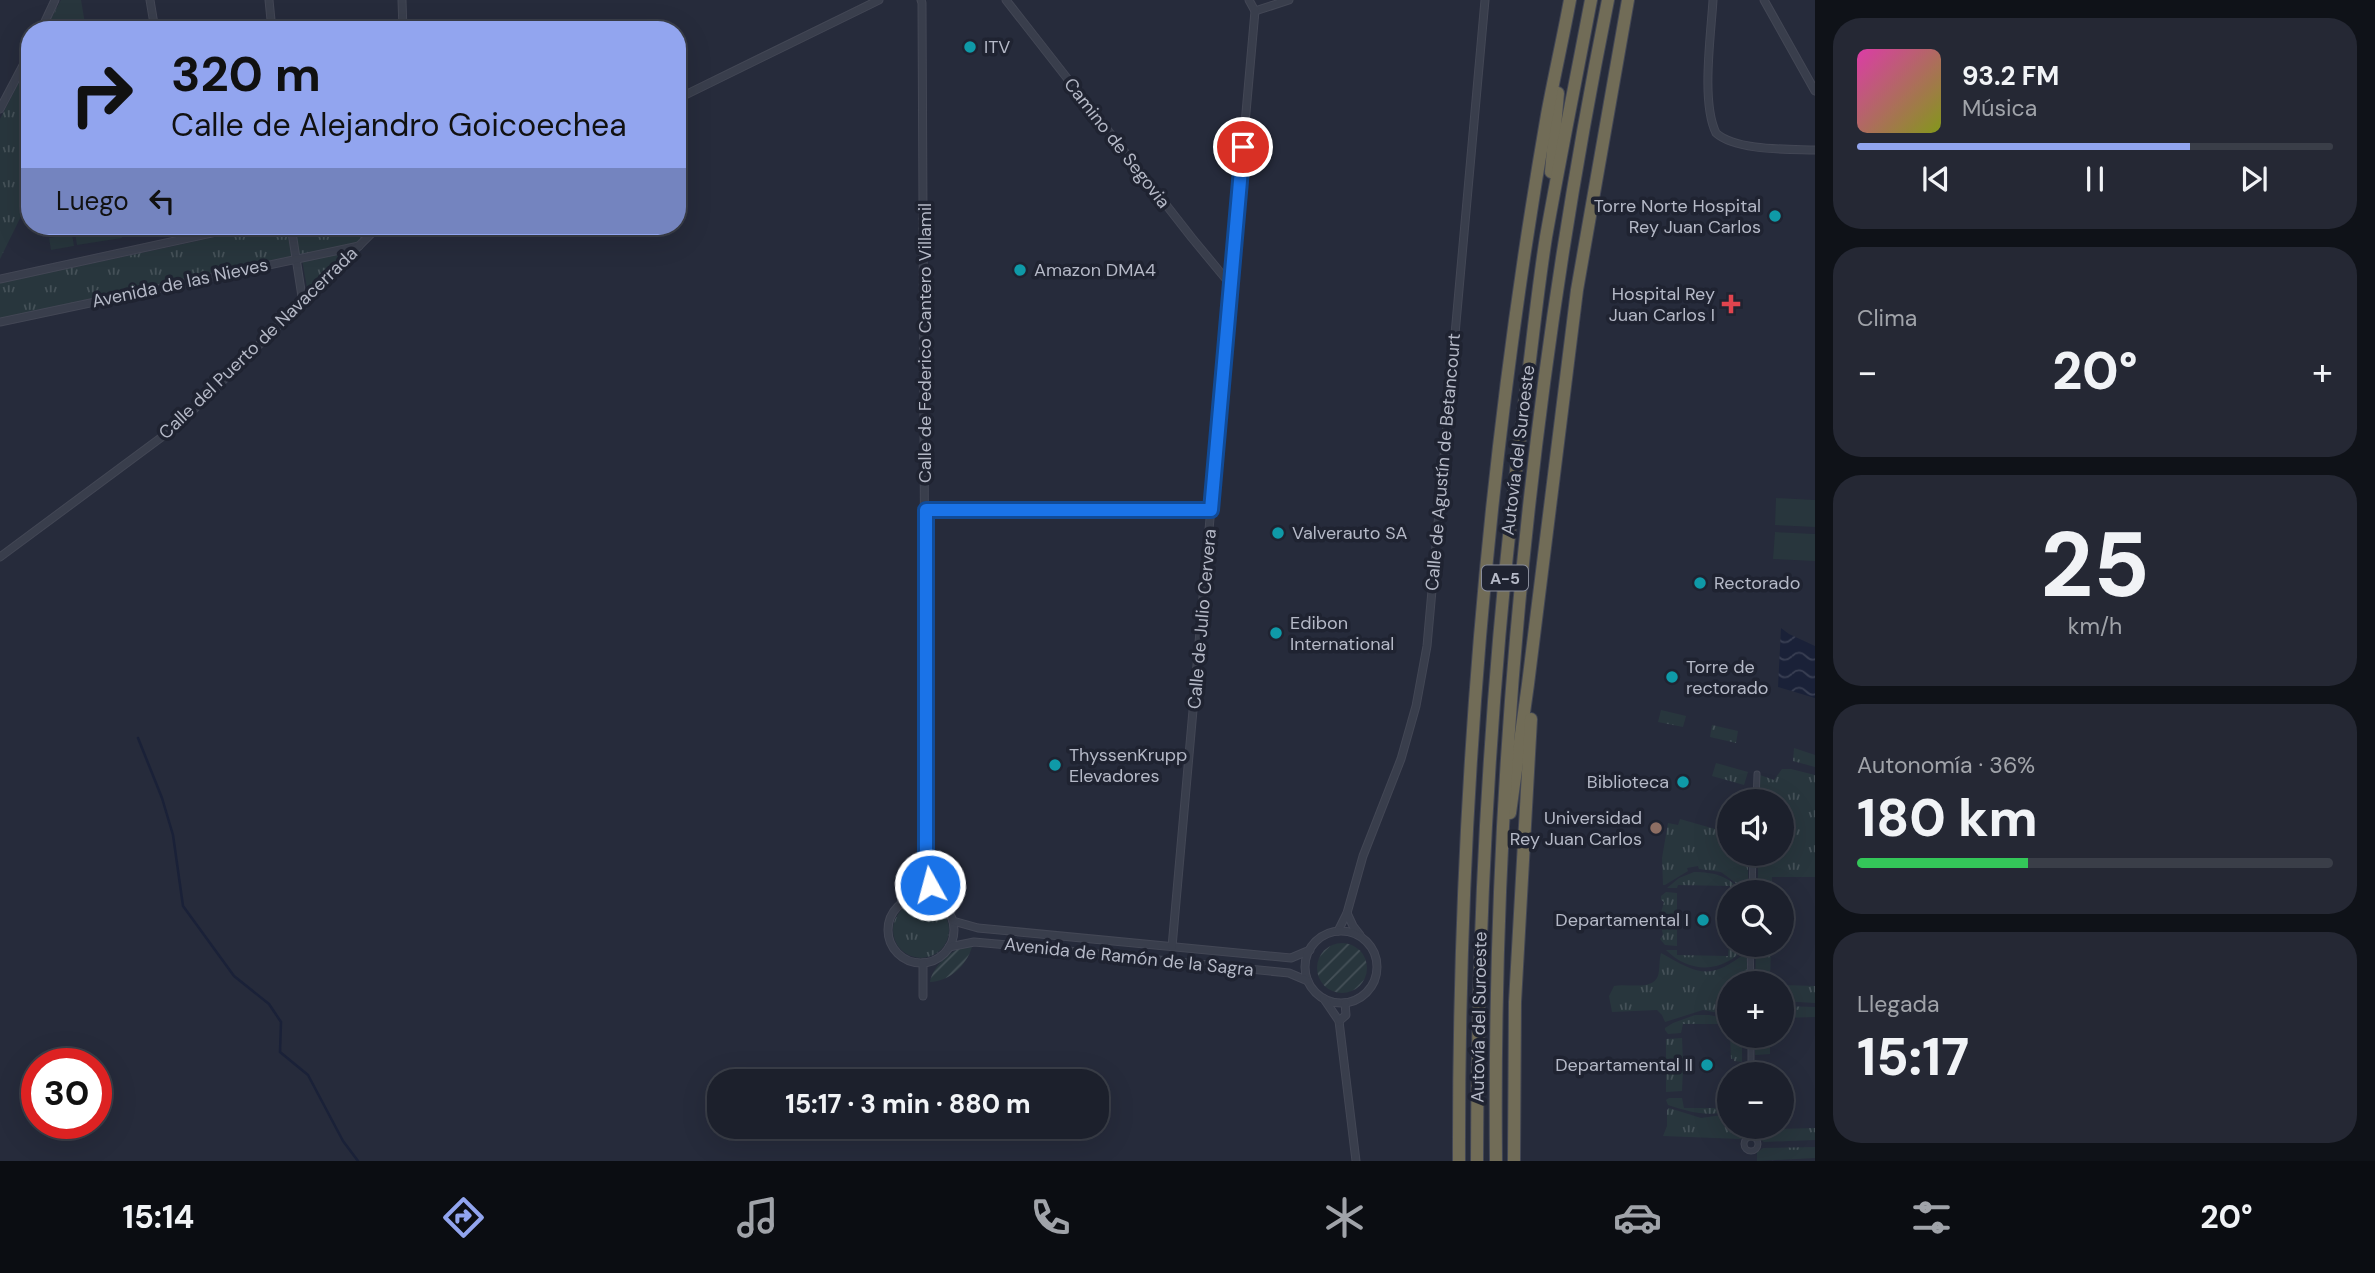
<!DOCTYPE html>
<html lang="es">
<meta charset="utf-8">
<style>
body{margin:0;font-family:"DM Sans",sans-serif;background:#252834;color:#f1f3f6;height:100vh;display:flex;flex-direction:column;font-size:26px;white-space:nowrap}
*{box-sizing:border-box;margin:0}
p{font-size:23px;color:#a0a3a9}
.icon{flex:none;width:38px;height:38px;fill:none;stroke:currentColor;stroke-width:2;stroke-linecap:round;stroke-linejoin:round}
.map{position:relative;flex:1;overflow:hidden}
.drawer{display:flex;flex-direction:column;gap:18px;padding:18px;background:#0f1218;width:560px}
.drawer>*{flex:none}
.hud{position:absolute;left:21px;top:21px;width:665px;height:214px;border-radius:28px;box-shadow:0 7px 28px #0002,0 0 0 2px #3a3e48;background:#92a5ef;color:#111;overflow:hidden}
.buttons{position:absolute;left:1717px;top:789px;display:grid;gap:14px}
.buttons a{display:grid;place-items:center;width:77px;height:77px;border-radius:50%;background:#1c202c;box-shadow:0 7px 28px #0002,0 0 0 2px #3a3e48;font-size:35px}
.speed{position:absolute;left:21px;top:1048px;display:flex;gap:14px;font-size:35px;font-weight:700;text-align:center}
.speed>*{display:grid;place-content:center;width:91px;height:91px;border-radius:50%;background:#1c202c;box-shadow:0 7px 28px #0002,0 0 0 2px #3a3e48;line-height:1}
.speed .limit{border:10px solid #d22;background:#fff;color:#111}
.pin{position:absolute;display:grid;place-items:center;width:60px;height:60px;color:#fff;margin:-30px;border:4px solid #fff;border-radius:50%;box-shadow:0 2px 7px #0007}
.me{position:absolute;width:77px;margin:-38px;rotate:353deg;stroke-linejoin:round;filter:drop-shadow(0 0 5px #0008)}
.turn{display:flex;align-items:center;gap:24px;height:147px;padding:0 35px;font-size:32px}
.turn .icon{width:91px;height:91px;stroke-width:2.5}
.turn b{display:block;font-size:49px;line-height:60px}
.then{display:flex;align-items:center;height:66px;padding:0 35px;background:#0003;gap:14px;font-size:26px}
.big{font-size:52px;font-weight:800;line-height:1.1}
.drawer .card{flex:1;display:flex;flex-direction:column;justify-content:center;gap:10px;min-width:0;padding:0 24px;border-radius:28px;background:#252834}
.drawer .dial{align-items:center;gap:0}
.dial b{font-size:91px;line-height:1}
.song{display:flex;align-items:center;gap:21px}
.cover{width:84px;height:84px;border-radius:10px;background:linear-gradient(135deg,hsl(320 70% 55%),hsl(70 70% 35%))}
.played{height:7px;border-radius:4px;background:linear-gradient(90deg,#92a5ef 70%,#3a3e48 70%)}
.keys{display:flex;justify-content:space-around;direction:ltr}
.heat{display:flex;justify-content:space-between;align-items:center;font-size:38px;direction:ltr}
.charge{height:10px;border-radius:5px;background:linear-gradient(90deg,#34c759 36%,#3a3e48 0)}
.trip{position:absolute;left:707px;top:1069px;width:402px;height:70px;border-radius:28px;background:#1c202c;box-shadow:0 7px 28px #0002,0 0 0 2px #3a3e48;font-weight:800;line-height:70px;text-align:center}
.dock{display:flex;height:112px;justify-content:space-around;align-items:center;background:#0b0d12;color:#a0a3a9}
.dock .icon{width:49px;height:49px}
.dock .active{color:#92a5ef}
.dock b{font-size:32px;color:#f1f3f6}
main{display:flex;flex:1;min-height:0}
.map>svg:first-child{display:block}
.grass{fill:url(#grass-tufts)}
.garden{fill:url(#garden-furrows)}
.pitch{fill:#28363d}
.water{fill:url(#water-waves)}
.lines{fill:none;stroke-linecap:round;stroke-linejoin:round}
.stream{stroke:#1a2138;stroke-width:2.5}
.pedestrian-casing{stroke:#434755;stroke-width:7}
.minor-casing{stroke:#434755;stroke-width:9}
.motorway-casing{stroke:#424654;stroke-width:14}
.pedestrian{stroke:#393e4c;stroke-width:5}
.minor{stroke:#393e4c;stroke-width:7}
.motorway{stroke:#716c57;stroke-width:12}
.route-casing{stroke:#114b97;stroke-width:18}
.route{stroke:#1a73e8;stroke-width:12}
.culture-dot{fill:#0f9aa8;stroke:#1f2331;stroke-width:2.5}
.health-dot{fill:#e0444e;stroke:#1f2331;stroke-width:2.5}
.education-dot{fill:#8d6e63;stroke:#1f2331;stroke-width:2.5}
.labels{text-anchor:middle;stroke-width:7;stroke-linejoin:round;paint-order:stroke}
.shield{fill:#1f2331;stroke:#888c9a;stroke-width:2}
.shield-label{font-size:16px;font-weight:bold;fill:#b5b9c7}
.poi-label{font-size:18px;fill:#b5b9c7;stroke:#1f2331;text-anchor:start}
.street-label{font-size:18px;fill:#b5b9c7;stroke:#1f2331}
</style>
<main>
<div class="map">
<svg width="1815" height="1161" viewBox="0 0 1815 1161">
<defs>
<pattern id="grass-tufts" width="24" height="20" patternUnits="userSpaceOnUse" patternTransform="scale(1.75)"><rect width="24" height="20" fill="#28363d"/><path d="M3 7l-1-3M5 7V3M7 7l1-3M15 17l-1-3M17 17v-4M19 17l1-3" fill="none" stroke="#455158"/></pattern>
<pattern id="garden-furrows" width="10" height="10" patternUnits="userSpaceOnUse" patternTransform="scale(1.75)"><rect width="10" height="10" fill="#28363d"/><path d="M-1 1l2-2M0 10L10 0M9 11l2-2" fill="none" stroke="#455158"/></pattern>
<pattern id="water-waves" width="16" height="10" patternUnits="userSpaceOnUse" patternTransform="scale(1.75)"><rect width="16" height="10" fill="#1a2138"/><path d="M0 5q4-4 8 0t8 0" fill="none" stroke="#393f53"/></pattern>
</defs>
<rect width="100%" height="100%" fill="#262b3b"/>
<g class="grass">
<path d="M61 0H81L86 30H45Z"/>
<path d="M30 61V198L0 259V119Z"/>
<path d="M268 226H374L308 293 301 254 0 318V283Z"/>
<path d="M1661 710 1686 716 1683 727 1658 722Z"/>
<path d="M1712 725 1738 731 1736 743 1710 737Z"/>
<path d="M1794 748 1815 755V767L1793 761Z"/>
<path d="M1716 763 1748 772 1744 785 1712 776Z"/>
<path d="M1782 769H1791L1815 775V877H1772L1771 892H1758V854H1782V802L1759 801 1760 775 1774 780Z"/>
<path d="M1680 819 1729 833V854H1748V892L1721 872 1699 869 1698 866 1687 868 1688 871 1665 885H1663L1662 858 1668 823 1678 825Z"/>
<path d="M1694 872C1714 872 1729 876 1742 892H1730V886L1678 885 1677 888H1667L1679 878Z"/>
<path d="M1666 892 1677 893V917L1660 916 1664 902 1661 900V896Z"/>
<circle cx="921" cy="930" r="28"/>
<path d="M1660 921H1677V946L1665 945 1660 939 1663 935Z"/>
<path d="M1729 945H1747C1725 973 1691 975 1666 950H1677V955L1728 956Z"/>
<path d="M1756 945H1771L1770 983H1755Z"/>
<path d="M1748 951 1747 983 1729 984V1015L1703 1010 1665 1022 1662 1015 1657 1010 1612 1012 1609 996 1614 986C1627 983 1652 991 1658 976 1660 969 1659 960 1661 953 1700 975 1710 981 1748 951Z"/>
<path d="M1782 985 1815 986V1003L1782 1001Z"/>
<path d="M1782 1006 1815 1007V1017L1782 1018Z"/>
<path d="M1695 1015H1709L1729 1019V1024H1683L1681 1033 1668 1034 1665 1030V1028L1673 1023Z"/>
<path d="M1730 1036H1742V1062L1734 1061V1059H1731Z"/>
<path d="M1755 1036H1770V1054L1755 1055Z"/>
<path d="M1682 1038 1683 1063H1666V1039Z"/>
<path d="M1666 1067 1683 1068 1682 1091 1666 1092Z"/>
<path d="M1669 1098H1682L1684 1108H1729V1111C1707 1117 1690 1112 1668 1105L1666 1100Z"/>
<path d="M1669 1108 1701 1118 1729 1114V1127H1747L1741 1139 1663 1136 1667 1126V1110Z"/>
<path d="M1758 1127H1773V1129L1815 1128V1140L1764 1142 1758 1138Z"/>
<path d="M1815 1147V1158L1757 1161V1152L1763 1148Z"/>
</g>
<g class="garden">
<circle cx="1342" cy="968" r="25"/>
<path d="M965 946 972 947C966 966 950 981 930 982 932 967 950 951 965 946Z"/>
</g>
<g class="pitch">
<path d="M120 226 122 238 77 245 75 234Z"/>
<path d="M72 234 74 246 51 250 49 238Z"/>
<path d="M1776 498 1815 500V527L1775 525Z"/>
<path d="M1775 532 1815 534V561L1773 559Z"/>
</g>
<path class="water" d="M1781 628 1789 634 1815 646V698L1778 687Z"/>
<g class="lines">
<path class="stream" d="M138 738 162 798 173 835 183 906 234 976 269 1004 281 1022 280 1052 308 1075 343 1141 358 1161"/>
<defs>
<g id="pedestrian">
<path d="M1756 802 1757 774"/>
<path d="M1752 892 1753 854"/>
<path d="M1750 945 1751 984"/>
<path d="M1751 1036V1074"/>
<circle cx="1751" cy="1144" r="7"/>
</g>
<g id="minor">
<path d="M150 0 155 30"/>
<path d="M269 0 272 30"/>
<path d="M402 0 403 30"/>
<path d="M1006 0 1192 238 1230 284"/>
<path d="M1713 0C1711 35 1701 102 1716 133 1736 151 1789 149 1815 150"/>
<path d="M1764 0 1815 91"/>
<path d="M1255 11 1289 0"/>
<path d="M41 30 55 0"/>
<path d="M677 99 879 0"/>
<path d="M0 109 30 52"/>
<path d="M177 226 180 239"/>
<path d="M291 226 303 303"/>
<path d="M0 279 244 226"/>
<path d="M0 322 359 246"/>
<path d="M926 510H1211"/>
<path d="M0 557 178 425 379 226"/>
<path d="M928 863 935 899"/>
<circle cx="921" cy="930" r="33"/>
<path d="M904 901C923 886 923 878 926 855L922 3 921 0"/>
<path d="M1347 913 1353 926 1360 935"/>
<path d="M953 921 978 928 1291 958 1310 950"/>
<path d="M1338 931 1347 913 1363 856 1401 759 1416 706 1427 646 1485 0"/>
<circle cx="1341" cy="967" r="36"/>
<path d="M949 947 974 942 1008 945 1289 973 1308 981"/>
<path d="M1172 947 1255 11 1249 0"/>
<path d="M923 963V996"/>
<path d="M1324 999 1339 1021 1356 1161"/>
<path d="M1339 1021 1346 1015 1345 1003"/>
</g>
<g id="motorway">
<path d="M1551 172 1558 93"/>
<path d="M1510 813 1528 684 1577 290 1628 0"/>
<path d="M1459 1161C1458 811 1487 460 1547 115 1554 77 1563 38 1570 0"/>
<path d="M1477 1161C1477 908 1492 656 1524 406 1532 349 1537 293 1546 237 1560 158 1576 79 1591 0"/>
<path d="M1496 1161C1492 771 1531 383 1608 0"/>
<path d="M1514 1161 1515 1002 1531 719"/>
</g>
</defs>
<use href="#pedestrian" class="pedestrian-casing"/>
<use href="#minor" class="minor-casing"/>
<use href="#motorway" class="motorway-casing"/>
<use href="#pedestrian" class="pedestrian"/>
<use href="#minor" class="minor"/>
<use href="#motorway" class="motorway"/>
</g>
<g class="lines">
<defs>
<path id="route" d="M930 885 926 855V510H1211L1243 147"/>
</defs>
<use href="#route" class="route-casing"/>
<use href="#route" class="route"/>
</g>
<g class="culture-dot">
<circle cx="970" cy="47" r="7"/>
<circle cx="1775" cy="216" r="7"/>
<circle cx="1020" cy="270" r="7"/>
<circle cx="1278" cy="533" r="7"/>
<circle cx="1700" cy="583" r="7"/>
<circle cx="1276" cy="633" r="7"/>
<circle cx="1672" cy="677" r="7"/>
<circle cx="1055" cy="765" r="7"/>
<circle cx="1683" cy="782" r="7"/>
<circle cx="1703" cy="920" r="7"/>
<circle cx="1707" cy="1065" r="7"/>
</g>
<path class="health-dot" d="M1727.5 293.5h7v7h7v7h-7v7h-7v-7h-7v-7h7z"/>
<circle class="education-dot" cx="1656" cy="828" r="7"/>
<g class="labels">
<rect class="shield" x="1482" y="565.5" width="46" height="25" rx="5"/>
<g class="shield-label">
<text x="1505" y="584">A-5</text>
</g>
<g class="poi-label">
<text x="984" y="53">ITV</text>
<text x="1761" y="212" text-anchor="end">Torre Norte Hospital<tspan x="1761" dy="21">Rey Juan Carlos</tspan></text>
<text x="1034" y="276">Amazon DMA4</text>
<text x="1715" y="300" text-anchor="end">Hospital Rey<tspan x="1715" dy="21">Juan Carlos I</tspan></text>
<text x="1292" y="539">Valverauto SA</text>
<text x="1714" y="589">Rectorado</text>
<text x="1290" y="629">Edibon<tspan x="1290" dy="21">International</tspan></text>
<text x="1686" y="673">Torre de<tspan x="1686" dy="21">rectorado</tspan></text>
<text x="1069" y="761">ThyssenKrupp<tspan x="1069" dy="21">Elevadores</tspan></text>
<text x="1669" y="788" text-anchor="end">Biblioteca</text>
<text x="1642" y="824" text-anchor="end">Universidad<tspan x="1642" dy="21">Rey Juan Carlos</tspan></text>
<text x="1689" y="926" text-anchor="end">Departamental I</text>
<text x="1693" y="1071" text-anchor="end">Departamental II</text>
</g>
<g class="street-label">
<text transform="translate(1117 143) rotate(52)" y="6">Camino de Segovia</text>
<text transform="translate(180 283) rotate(-12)" y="6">Avenida de las Nieves</text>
<text transform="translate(258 343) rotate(-44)" y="6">Calle del Puerto de Navacerrada</text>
<text transform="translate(925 343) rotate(-90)" y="6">Calle de Federico Cantero Villamil</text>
<text transform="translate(1518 450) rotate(-83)" y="6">Autovía del Suroeste</text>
<text transform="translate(1443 462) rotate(-85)" y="6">Calle de Agustín de Betancourt</text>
<text transform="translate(1202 619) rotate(-85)" y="6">Calle de Julio Cervera</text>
<text transform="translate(1129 957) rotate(6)" y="6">Avenida de Ramón de la Sagra</text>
<text transform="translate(1479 1017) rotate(-89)" y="6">Autovía del Suroeste</text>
</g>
</g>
</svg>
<div class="buttons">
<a><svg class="icon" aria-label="sound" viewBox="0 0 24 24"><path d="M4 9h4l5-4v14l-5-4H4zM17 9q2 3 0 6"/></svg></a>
<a><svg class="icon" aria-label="search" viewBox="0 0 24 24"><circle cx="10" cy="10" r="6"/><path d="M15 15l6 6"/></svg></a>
<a>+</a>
<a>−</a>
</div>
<div class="speed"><div class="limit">30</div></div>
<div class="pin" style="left:1243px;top:147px;background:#d93025"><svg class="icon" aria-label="arrive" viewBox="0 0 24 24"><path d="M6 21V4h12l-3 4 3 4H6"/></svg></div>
<svg class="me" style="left:930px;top:885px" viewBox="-20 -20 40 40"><circle r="17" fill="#1a73e8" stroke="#fff" stroke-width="3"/><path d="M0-11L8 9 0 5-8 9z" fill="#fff"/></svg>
<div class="trip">15:17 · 3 min · 880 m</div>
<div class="hud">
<div class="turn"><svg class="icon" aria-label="right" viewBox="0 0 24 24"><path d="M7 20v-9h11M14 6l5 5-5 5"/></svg><div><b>320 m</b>Calle de Alejandro Goicoechea</div></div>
<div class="then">Luego<svg class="icon" aria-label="left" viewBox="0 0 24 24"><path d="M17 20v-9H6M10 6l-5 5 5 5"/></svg></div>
</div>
</div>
<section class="drawer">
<div class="card">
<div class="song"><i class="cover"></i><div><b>93.2 FM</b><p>Música</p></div></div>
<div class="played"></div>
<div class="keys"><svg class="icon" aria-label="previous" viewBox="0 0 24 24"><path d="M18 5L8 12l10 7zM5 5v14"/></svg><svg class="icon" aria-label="pause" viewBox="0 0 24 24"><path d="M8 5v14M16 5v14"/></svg><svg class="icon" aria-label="next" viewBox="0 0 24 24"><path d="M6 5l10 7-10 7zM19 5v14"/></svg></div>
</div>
<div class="card"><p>Clima</p>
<div class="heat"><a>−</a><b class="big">20°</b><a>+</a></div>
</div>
<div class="card dial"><b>25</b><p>km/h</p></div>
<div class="card"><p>Autonomía · 36%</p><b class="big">180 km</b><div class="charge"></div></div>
<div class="card"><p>Llegada</p><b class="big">15:17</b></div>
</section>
</main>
<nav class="dock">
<b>15:14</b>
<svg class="icon active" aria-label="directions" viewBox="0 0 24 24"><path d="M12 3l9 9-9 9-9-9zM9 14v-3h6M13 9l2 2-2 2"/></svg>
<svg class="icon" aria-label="music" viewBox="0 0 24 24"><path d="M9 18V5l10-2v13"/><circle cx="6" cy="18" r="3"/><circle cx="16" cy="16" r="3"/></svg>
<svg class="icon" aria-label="phone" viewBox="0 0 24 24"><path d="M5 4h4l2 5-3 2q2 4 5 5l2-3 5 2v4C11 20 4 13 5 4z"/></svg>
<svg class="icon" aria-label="climate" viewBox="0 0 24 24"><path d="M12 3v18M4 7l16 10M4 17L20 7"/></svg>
<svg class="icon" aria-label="car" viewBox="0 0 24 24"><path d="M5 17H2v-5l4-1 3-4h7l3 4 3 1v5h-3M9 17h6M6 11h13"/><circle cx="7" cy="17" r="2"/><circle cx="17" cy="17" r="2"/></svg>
<svg class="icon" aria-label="filters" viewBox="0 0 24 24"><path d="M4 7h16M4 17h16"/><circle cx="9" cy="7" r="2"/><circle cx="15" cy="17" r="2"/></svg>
<b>20°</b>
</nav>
